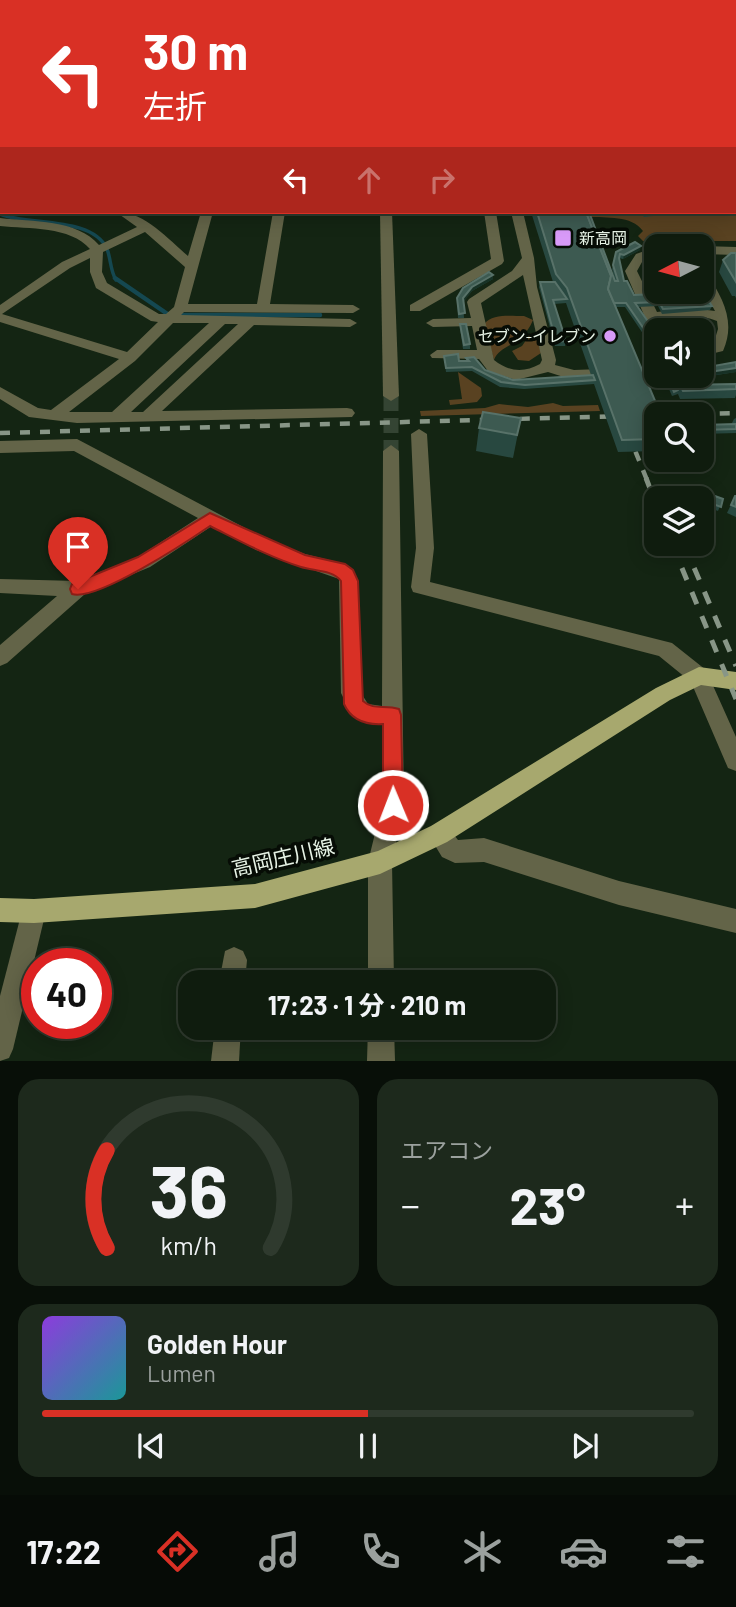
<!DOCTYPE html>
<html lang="ja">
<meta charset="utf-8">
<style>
body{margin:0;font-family:Barlow,"Noto Sans JP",sans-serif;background:#1d291c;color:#f1f3f6;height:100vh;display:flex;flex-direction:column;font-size:26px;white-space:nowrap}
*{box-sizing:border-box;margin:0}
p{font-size:23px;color:#9ba19e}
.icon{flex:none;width:38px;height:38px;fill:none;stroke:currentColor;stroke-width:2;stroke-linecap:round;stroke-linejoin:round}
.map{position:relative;height:1061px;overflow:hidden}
.sheet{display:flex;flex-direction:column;gap:18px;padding:18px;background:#080f08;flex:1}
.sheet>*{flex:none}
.banner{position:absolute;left:0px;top:0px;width:737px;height:214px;box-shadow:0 4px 18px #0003,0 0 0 2px #2f3a2e;background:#d93025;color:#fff;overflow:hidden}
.needle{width:46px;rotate:264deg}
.fabs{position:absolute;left:644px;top:234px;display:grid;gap:14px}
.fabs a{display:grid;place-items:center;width:70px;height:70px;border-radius:14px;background:#0f1c0e;box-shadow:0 4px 18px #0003,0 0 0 2px #2f3a2e;font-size:35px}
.speed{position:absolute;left:21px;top:948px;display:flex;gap:14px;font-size:35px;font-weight:700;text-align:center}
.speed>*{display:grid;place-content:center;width:91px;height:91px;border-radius:50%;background:#0f1c0e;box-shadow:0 4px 18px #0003,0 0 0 2px #2f3a2e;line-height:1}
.speed .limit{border:10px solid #d22;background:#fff;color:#111}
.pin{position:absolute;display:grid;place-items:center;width:60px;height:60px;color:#fff;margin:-72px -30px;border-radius:50% 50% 50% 0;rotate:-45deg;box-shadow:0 0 7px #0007}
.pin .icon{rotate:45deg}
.me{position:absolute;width:77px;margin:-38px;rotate:359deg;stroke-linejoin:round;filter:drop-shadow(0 0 5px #0008)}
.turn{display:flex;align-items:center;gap:24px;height:147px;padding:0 28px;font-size:32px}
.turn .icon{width:91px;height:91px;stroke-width:2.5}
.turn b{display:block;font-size:49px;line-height:60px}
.lanes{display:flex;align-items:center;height:66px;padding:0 28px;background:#0003;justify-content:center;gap:35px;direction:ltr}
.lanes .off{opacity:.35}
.big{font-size:52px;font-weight:700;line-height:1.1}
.sheet .card{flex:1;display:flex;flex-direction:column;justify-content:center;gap:10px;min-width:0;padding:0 24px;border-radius:21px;background:#1d291c}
.sheet .dial{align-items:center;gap:0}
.dial svg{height:182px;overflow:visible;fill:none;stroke:#2f3a2e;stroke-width:7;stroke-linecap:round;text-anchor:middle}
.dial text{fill:#f1f3f6;stroke:none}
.song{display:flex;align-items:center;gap:21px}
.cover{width:84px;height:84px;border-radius:10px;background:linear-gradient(135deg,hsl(270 70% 55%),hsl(180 70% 35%))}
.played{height:7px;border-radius:4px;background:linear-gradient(90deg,#d93025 50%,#2f3a2e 50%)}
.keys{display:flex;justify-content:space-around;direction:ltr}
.heat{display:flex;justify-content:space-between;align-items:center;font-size:38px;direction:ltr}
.sheet .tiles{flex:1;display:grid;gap:18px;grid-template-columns:1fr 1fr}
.card:last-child{grid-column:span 2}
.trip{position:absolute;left:178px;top:970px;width:378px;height:70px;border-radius:21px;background:#0f1c0e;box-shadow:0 4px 18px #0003,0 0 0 2px #2f3a2e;font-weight:700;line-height:70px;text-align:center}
.dock{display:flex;height:112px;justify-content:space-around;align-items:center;background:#060b06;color:#9ba19e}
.dock .icon{width:49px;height:49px}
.dock .selected{color:#d93025}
.dock b{font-size:32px;color:#f1f3f6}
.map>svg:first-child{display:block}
.green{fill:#594221}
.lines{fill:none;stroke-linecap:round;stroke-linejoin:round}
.stream-far1{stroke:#154851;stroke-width:3.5}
.stream{stroke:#154851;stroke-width:4.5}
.minor-tunnel{stroke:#344433;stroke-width:15;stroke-dasharray:15 7;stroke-linecap:butt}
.minor{fill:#636448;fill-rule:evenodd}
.major{fill:#a7a86e;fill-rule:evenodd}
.rail-far1{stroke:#889687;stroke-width:4.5;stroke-dasharray:10 10;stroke-linecap:butt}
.rail{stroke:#889687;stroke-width:5;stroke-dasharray:13 13;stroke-linecap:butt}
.wall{fill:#284840}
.shaded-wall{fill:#183226}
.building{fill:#3d5a51;stroke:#587269;stroke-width:2}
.route{fill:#d93025;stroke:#8d1f18;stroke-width:2}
.poi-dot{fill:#d89af8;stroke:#060c05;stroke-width:2.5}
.labels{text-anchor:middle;stroke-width:7;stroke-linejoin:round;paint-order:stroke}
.far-poi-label{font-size:16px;fill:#e7f3e6;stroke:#060c05;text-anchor:start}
.near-street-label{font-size:21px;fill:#e7f3e6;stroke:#060c05}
</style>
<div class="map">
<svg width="736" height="1061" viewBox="0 0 736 1061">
<rect width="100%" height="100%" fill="#142513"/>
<g class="green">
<path d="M736 191V241H643L638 236 643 231C631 215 607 218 588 217L586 212H735Z"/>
<path d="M524 316 533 320C522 347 500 344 494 360L484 324C493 313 511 316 524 316Z"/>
<path d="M531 333H537L541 353 529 361 518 360 512 351 522 346Z"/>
<path d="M458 372 481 388 482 396 477 402 450 405 449 400 462 399Z"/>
<path d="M553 403 563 406 598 405 600 411 421 416 420 411 485 408 499 404 528 407Z"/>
</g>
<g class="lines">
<path class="stream-far1" d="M0 214C29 226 92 216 107 249 111 259 110 270 116 280"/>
<path class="stream" d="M115 278 169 315H320"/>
<path class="minor-tunnel" d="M391 396V451"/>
<g class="minor">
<path d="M88 0H96L87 2Z"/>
<path d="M157 0H165L156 2Z"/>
<rect x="220" y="0" width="8" height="2"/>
<path d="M284 0H292L283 2Z"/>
<rect x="304" y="0" width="8" height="2"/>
<rect x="377" y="0" width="8" height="2"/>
<path d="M413 0H421L422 2H414Z"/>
<path d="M551 0 550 2 441 1 442 0Z"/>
<rect x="684" y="0" width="8" height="2"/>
<rect x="0" y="19" width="2" height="4"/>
<rect x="735" y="39" width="1" height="6"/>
<rect x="0" y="49" width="2" height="6"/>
<rect x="0" y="79" width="2" height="6"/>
<path d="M0 121H2L0 131Z"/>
<rect x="735" y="146" width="1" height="7"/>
<rect x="0" y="172" width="2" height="6"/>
<rect x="735" y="177" width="1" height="6"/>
<path d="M116 212C144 211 168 239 188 256L201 212H213L188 304H257L273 212H285L270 304 353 305 360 309 353 313 184 312 181 315 350 319 357 323 350 327 254 325 162 411 347 408 352 409 355 413 352 417 77 423 29 417 0 399V387L38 408 51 410 119 359 0 322V305L62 262 90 249C70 226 29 229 0 226V218C32 222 77 219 99 245L137 227ZM145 232 185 267 174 307 166 314H159L107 283 102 272 103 252ZM90 258V272L96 288 151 321 158 322 127 352 2 314 70 268ZM173 323H209L112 412H69L135 361ZM225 324H238L143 412H131Z"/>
<path d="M380 212H392L399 396 391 401 383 396Z"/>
<path d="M484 212H496L504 261 502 264 420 311H410V305L491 259Z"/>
<path d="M511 212H523L534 258 537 287 556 360 555 365 574 370 656 367 658 376 573 380 548 372 516 380 488 371 479 359 432 358 430 355 437 350H477L472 326 433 327 426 323 433 319 471 318 467 302 469 299 512 271 522 258ZM523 275 542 360 540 364C524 373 509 372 494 360L481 303Z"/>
<path d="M702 246 736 247V255L702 254Z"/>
<path d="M656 247V255L642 262 637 271 657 312 692 308 715 311 702 287V272L707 273C723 299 736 322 723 351L702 356V348L713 345 718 329 717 321C700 314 681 316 663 319L668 331H656V334L647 322 625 271 636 254Z"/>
<path d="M419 429 427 434 434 548 430 582 672 643 706 670 736 737V771L728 768 691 682 659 656 413 592 411 587 416 548 411 434Z"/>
<path d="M77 439 268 540 305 554 345 564 353 570 358 581 361 693 368 704 382 706 383 451 391 445 399 451 404 805 392 862 394 982H368V862L382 805V725L371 724 353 717 341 693 339 579 256 550 212 526 150 567 85 594 7 663 0 666V645L57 596 0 593V579L77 581 138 557 198 518 74 451 0 453V441Z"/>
<path d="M439 823 447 826 458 840 484 838 619 881 736 909V933L619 905 484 862 455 863 442 857 428 834 431 826Z"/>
<path d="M34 899 43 902 46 911 13 1049 9 1058 0 1061V996L22 911 25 902Z"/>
<path d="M234 947 243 951 247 960 245 982H219L225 951Z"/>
<path d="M215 1027H241L239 1061H211Z"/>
<path d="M368 1027H394L395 1061H367Z"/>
</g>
<path class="major" d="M699 667 736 672V690L701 685 670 700 447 842 380 874 255 908 34 923 0 922V898L34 899 255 884 378 851 431 826 656 688Z"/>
<g class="rail-far1">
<path d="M0 433 736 413"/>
<path d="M628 433 647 480"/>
</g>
<g class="rail">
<path d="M646 478 656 504"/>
<path d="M672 544 736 699"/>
<path d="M684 544 736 666"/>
</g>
</g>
<g class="wall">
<path d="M730 0H736V26L735 2H729Z"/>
<path d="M531 212H589L615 281 612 269 616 252 640 250 623 259 619 258V259L624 281 634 295H652L653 290 712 306 710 310 662 314 658 306 638 307 656 333V346L652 347 625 307H616L644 374 736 372 679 381 680 385 736 384V395L735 398 680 399 678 394 672 396 666 382 647 383 656 415V451L618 452 594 384 524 389 500 387 472 371 446 372 444 356 459 361H466V358L485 370 513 380 591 375 566 303 554 304 566 341 565 346H555L539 287 540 282H553Z"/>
<path d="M640 212H681L680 213 644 217Z"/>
<path d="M736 253V298L735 296H732L719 272 723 260Z"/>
<path d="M493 275V279L472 291 463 302 464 318H458L457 298Z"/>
<path d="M460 324 470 344V349H463L460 328Z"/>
<path d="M521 418 513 458 476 451 479 428Z"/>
<path d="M736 418V433L702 434V425L733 424 732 423 734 419Z"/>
<path d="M701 491 723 499 718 511 702 505V499H697Z"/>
<path d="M735 496H736V517L727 513Z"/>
</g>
<g class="shaded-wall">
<path d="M641 246 640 250 623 259 624 255Z"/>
<path d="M493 275V279L472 291 463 303V298L472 287Z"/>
<path d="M736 368V372L675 381 677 377 702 376V373Z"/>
</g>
<g class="building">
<path d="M537 212H586L611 276 608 289 661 415H656V439L622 440 567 288 556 274Z"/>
<path d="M586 212H589L615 281H618L613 265 616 252 635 242 641 246 624 255 620 254 619 258 624 281H627L634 295 655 294 653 290H656V292H702V290L712 306 663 309 659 302 635 303 656 333V342H653L626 303H614L608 289 611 276Z"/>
<path d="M731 253H736V282L723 260Z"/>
<path d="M489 272 493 275 472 287 463 298 465 313 459 314 457 298 463 288Z"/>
<path d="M540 282H555L567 299 553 300 566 341 556 342Z"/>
<path d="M460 324H466L470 344 464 345Z"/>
<path d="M458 354 459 361H469L466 358 474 357 485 370 513 380 593 375 595 380 525 385 501 382 472 367 446 368 444 356Z"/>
<path d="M736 362V368L702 373V368Z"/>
<path d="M644 374H656V376H683L677 377 680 385 678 390 674 392 668 378 646 379Z"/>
<path d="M736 384V389L683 391 680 385Z"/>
<path d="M483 412 521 418 517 435 479 428Z"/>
<path d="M736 424V429L702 430V425Z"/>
<path d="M701 491 723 499 721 507 702 500V499L698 498Z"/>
<path d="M735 496H736V507L731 505Z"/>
</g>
<path class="route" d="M210 513 305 555 345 564 353 570 358 581 363 701C374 711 385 704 399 709L401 715 403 805 400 812 393 815 386 812 383 805V724C366 725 351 720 344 704L341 581C333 570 314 571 301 567 269 557 240 541 210 526 188 541 96 602 72 594L70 589 72 584 138 557Z"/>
<g class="poi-dot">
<rect x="554" y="229" width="18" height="18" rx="3.5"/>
<circle cx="610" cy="336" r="7"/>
</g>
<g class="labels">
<g class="far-poi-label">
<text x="579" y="244">新高岡</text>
<text x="596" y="342" text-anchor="end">セブン-イレブン</text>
</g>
<g class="near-street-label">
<text transform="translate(283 858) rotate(-13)" y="7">高岡庄川線</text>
</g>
</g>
</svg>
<div class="fabs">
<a><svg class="needle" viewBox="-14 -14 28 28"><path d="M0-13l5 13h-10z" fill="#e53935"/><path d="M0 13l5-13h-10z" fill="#9ba19e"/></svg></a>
<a><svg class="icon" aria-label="sound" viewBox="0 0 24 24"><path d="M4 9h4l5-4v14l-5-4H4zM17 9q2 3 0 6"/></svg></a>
<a><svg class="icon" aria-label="search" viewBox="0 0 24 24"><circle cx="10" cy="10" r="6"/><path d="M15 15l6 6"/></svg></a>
<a><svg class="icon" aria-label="layers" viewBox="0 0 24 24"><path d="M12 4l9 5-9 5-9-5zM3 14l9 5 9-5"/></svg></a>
</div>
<div class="speed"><div class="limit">40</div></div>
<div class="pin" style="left:78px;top:589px;background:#d93025"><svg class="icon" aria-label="arrive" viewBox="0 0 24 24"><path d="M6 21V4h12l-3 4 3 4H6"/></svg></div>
<svg class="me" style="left:393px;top:805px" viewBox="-20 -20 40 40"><circle r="17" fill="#d93025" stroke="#fff" stroke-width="3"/><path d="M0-11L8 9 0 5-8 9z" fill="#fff"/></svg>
<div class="trip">17:23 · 1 分 · 210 m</div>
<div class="banner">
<div class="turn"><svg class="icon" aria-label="left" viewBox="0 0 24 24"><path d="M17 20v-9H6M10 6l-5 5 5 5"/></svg><div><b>30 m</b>左折</div></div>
<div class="lanes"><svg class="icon" aria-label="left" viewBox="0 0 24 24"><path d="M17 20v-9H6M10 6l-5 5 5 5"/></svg><svg class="icon off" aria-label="ahead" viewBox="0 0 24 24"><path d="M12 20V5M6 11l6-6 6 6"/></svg><svg class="icon off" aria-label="right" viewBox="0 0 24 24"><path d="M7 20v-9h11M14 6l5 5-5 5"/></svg></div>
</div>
</div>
<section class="sheet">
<div class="tiles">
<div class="card dial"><svg viewBox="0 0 100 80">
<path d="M14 69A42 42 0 1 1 86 69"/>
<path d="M14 69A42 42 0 0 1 14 26" stroke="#d93025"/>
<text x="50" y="56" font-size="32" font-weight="700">36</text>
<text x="50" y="72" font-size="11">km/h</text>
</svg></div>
<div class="card"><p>エアコン</p>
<div class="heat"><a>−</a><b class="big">23°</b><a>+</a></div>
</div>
<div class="card">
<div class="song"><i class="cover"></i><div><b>Golden Hour</b><p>Lumen</p></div></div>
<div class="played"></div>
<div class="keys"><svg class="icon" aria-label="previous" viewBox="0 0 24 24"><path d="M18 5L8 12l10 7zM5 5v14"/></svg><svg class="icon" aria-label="pause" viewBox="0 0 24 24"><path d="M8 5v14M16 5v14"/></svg><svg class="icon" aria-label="next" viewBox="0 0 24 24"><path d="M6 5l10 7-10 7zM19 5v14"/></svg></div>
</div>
</div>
</section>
<nav class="dock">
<b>17:22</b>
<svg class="icon selected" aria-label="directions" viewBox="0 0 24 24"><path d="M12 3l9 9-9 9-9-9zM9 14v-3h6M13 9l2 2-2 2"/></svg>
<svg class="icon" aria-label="music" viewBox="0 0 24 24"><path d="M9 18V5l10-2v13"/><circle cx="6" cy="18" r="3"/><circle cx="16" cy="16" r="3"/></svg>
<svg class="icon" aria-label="phone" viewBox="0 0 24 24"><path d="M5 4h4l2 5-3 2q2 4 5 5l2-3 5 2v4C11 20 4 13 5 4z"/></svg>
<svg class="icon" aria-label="climate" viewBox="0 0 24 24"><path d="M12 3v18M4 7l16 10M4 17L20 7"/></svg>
<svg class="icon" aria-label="car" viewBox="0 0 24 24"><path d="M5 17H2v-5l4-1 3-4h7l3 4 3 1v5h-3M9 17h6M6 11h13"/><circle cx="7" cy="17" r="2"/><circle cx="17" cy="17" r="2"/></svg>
<svg class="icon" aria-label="filters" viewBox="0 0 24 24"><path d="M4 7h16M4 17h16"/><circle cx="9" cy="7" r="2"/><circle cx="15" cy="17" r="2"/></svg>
</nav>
